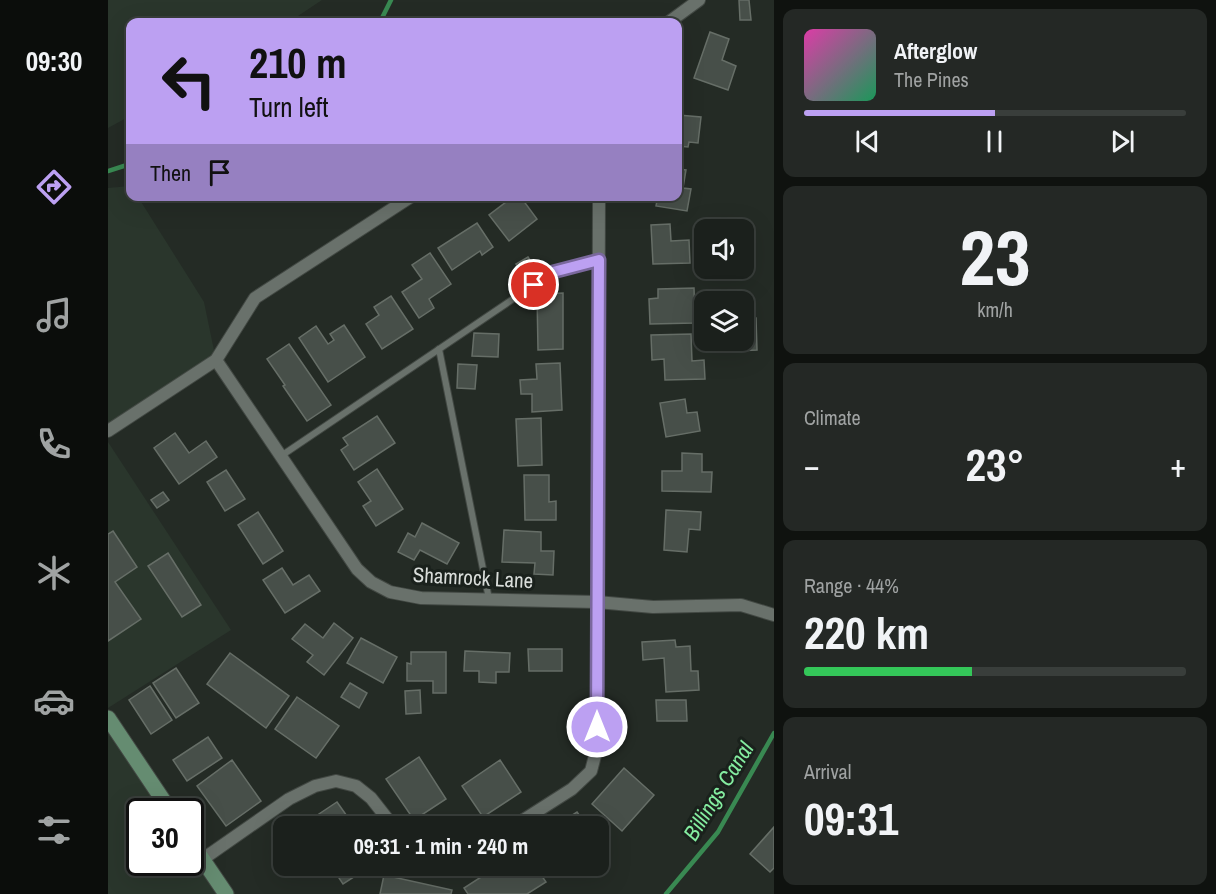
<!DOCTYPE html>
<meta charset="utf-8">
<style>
body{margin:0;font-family:"Archivo Narrow",sans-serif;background:#242825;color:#f1f3f6;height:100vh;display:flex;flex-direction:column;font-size:22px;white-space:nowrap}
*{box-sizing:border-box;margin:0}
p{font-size:20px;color:#a0a3a3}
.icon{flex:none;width:33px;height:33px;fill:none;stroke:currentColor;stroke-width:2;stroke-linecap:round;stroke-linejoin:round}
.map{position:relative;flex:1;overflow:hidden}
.side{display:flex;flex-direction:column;gap:9px;padding:9px;background:#0f120f;width:442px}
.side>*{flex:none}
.guide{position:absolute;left:18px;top:18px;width:556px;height:183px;border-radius:12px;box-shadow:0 6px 24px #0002,0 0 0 2px #393e3b;background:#bca0f2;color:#111;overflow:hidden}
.fabs{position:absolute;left:586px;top:219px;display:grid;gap:12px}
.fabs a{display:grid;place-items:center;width:60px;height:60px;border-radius:12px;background:#1b201c;box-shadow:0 6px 24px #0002,0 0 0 2px #393e3b;font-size:30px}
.speed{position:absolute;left:18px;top:798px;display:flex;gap:12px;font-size:30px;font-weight:700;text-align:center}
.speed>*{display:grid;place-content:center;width:78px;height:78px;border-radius:50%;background:#1b201c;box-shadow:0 6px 24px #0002,0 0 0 2px #393e3b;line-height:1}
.speed .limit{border:3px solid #111;border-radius:9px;background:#fff;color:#111}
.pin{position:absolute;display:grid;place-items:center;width:51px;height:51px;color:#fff;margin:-26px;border:3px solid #fff;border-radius:50%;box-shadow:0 2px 6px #0007}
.me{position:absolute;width:66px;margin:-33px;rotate:0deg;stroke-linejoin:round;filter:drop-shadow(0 0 4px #0008)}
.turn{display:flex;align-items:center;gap:21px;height:126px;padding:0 24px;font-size:27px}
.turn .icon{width:78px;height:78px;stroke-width:2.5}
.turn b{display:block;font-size:42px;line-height:51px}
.then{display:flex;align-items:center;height:57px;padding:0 24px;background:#0003;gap:12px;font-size:22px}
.big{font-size:45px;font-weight:800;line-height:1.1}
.side .tile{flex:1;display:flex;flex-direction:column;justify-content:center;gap:9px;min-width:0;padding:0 21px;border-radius:12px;background:#242825}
.side .dial{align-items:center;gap:0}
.dial b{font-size:78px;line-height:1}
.song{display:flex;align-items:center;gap:18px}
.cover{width:72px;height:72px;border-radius:9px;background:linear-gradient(135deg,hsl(320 70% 55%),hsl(150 70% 35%))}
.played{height:6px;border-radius:3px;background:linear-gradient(90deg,#bca0f2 50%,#393e3b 50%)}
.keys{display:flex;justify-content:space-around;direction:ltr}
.heat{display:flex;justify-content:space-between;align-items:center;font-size:33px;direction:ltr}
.charge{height:9px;border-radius:4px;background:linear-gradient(90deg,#34c759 44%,#393e3b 0)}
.trip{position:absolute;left:165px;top:816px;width:336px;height:60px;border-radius:12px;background:#1b201c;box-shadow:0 6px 24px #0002,0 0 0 2px #393e3b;font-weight:800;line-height:60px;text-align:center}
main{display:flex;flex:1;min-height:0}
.menu{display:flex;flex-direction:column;width:108px;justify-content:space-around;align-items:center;background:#0b0d0b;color:#a0a3a3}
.menu .icon{width:42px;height:42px}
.menu .on{color:#bca0f2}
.menu b{font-size:27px;color:#f1f3f6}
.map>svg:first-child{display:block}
.built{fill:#2a362c}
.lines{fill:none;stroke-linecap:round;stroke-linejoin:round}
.stream{stroke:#398952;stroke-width:4.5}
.building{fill:#474f49;stroke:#666e67;stroke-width:1.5}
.service-casing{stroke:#424843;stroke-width:8}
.minor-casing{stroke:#424843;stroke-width:14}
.secondary-casing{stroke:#424843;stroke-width:17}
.service{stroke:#69716b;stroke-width:6}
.minor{stroke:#69716b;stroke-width:12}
.secondary{stroke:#658c71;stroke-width:15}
.route-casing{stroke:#7a689d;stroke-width:15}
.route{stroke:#bca0f2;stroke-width:10}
.labels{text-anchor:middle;stroke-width:6;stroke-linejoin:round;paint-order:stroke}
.street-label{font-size:21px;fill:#d9ddda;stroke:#1a211c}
.water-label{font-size:22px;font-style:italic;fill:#85eea1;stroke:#1a211c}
</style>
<main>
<nav class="menu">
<b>09:30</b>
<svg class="icon on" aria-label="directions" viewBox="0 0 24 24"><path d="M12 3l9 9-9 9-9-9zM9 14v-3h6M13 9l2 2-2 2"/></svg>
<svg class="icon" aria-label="music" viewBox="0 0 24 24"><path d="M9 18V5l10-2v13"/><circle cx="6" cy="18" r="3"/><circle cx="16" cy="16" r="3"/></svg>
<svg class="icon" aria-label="phone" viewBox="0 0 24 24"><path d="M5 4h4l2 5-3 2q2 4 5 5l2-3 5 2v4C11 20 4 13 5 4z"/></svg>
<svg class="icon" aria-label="climate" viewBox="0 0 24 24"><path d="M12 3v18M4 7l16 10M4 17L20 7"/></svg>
<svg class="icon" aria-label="car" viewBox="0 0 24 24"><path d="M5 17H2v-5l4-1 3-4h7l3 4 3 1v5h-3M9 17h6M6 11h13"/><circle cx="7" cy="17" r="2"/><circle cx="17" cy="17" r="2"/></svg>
<svg class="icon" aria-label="filters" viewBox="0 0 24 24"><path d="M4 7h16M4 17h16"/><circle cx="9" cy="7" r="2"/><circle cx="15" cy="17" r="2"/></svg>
</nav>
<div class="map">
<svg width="666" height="894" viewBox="0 0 666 894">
<rect width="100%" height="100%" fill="#242b25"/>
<g class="built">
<path d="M0 0H214L181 22H22V116L0 128Z"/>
<path d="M22 186V196L30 197 96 302 108 360 0 431V188Z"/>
<path d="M0 442 123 630 0 708Z"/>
<path d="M0 718 63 811 32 812V862H82L83 840 119 894H0Z"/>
</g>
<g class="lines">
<g class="stream">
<path d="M272 22 283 0"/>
<path d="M0 171 22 164"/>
<path d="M558 894 610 832 666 733"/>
</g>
</g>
<g class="building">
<path d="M631 0H641L643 20H632Z"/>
<path d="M602 32 621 39 614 60 628 66 620 90 586 78Z"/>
<path d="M570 115 593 117 590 143 581 142 580 147 570 146Z"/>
<path d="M570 169 578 170 575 188 583 189 579 211 548 206 550 196H570Z"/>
<path d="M406 196H412L429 219 401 241 381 215Z"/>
<path d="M369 223 385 247 374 255 372 251 344 270 330 248Z"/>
<path d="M562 224 563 241 581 240 582 263 545 264 543 225Z"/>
<path d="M322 253 343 284 321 299 326 308 311 318 294 292 314 279 304 265Z"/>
<path d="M420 257 428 269 415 276 408 264Z"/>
<path d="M586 288 587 323 542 324 541 299 550 298V289Z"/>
<path d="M455 293V349L430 350 429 294Z"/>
<path d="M283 296 305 329 274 349 258 324 271 315 266 307Z"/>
<path d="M648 318 649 350 628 351 627 340H636V319Z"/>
<path d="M236 325 257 357 220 382 191 338 208 326 220 344 226 340 222 334Z"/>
<path d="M366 333 391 334 390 357 364 356Z"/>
<path d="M583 334 584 361 596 360 597 379 557 380 556 359 544 360 543 335Z"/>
<path d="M181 344 223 405 199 421 175 386 177 385 159 359Z"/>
<path d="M452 363 454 410 424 412V394H413L412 380 429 379 428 364Z"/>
<path d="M350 364 369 365 367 389 349 388Z"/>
<path d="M577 399 579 413 589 412 592 431 558 437 552 403Z"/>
<path d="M269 416 287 443 246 470 233 450 240 445 235 438Z"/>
<path d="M433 418 434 465 410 466 408 419Z"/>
<path d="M67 433 81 453 98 441 109 457 71 484 46 448Z"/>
<path d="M574 453 594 454V472H604L603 492 554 491V471H574Z"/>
<path d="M269 469 295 509 268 526 255 506 263 501 250 482Z"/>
<path d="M118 470 137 499 117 511 99 482Z"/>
<path d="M416 475H441V502L448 501V520H417Z"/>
<path d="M55 492 61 500 49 508 43 500Z"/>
<path d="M558 510 593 512 592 530 581 529 579 552 556 550Z"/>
<path d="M150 512 175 551 155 564 130 525Z"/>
<path d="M314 523 351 543 339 564 312 550 306 560 290 552 300 533 307 537Z"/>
<path d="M396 530 433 532V551H446L445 575 426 574 427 563 394 562Z"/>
<path d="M5 531 29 567 7 582 33 619 0 641V534Z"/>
<path d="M60 553 93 605 74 617 40 566Z"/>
<path d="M174 568 185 585 201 575 212 591 177 613 155 580Z"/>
<path d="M226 623 245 638 216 675 199 662 205 655 184 639 197 624 215 638Z"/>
<path d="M253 638 289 657 275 683 239 663Z"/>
<path d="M567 640 568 647 582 646 583 671H590L591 690 558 692 556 658 535 660 534 642Z"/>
<path d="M420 649H454V671H421Z"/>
<path d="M357 651 402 653 401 672H388V683L371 682V671H356Z"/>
<path d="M303 652H338V693H325V681H299V663L303 664Z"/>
<path d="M122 653 181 696 158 728 99 684Z"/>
<path d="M68 668 91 703 68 718 45 683Z"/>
<path d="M242 683 259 693 251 708 233 697Z"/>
<path d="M42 686 64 720 43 734 21 700Z"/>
<path d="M312 690 313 713 298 714 297 691Z"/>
<path d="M189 697 231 726 208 758 167 729Z"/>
<path d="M548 700H578L579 721H549Z"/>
<path d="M100 737 114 758 79 781 65 760Z"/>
<path d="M311 757 338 799 306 820 278 779Z"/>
<path d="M124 760 153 801 118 826 89 786Z"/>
<path d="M392 760 413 792 375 817 354 786Z"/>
<path d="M516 768 546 795 514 831 484 804Z"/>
<path d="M229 802 246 826H197L196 824Z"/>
<path d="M469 812 479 826H447Z"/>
<path d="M666 827V868L662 872 642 854Z"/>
<path d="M223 866H263L235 884Z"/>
<path d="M390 866H427L438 882 419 894H360L356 888Z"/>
<path d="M444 866H460L449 873Z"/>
<path d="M276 875 344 890 343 894H272Z"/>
</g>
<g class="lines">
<defs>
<g id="service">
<path d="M331 349 381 599"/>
<path d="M173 456 445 272 490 260"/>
</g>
<g id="minor">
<path d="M561 22 591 0"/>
<path d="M108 360 249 569 263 582 282 592 313 598 489 602 545 607 633 605 666 615"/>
<path d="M0 431 108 360 147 298 304 196"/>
<path d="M406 826 464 789 483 771 489 748 491 196"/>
<path d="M95 859 181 799 207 786 228 781 248 786 263 798 285 826"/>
</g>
<g id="secondary">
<path d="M0 718 63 812"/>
<path d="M82 841 118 894"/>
</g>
</defs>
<use href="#service" class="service-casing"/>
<use href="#minor" class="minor-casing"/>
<use href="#secondary" class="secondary-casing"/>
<use href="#service" class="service"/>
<use href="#minor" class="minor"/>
<use href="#secondary" class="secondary"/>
</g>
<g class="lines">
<defs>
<path id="route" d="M426 285 445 272 491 260 489 727"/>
</defs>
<use href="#route" class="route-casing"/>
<use href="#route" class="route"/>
</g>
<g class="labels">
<g class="street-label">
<text transform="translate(365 578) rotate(3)" y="7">Shamrock Lane</text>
</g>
<g class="water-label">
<text transform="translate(610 791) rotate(-58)" y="8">Billings Canal</text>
</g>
</g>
</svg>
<div class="fabs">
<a><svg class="icon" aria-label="sound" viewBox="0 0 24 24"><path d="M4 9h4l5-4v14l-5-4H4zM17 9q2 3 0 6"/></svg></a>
<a><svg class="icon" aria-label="layers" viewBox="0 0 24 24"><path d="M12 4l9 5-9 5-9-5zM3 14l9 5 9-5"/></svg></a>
</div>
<div class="speed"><div class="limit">30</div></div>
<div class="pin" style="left:426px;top:285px;background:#d93025"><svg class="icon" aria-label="arrive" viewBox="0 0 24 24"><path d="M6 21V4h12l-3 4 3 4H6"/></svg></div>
<svg class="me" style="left:489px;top:727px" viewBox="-20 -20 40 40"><circle r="17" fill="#bca0f2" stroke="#fff" stroke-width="3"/><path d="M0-11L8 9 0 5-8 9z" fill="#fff"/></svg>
<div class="trip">09:31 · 1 min · 240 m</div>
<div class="guide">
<div class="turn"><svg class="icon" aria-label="left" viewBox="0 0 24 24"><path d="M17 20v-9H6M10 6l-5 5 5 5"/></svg><div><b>210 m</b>Turn left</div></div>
<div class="then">Then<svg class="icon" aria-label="arrive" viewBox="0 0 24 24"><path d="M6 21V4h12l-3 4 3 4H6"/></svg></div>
</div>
</div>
<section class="side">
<div class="tile">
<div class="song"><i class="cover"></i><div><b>Afterglow</b><p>The Pines</p></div></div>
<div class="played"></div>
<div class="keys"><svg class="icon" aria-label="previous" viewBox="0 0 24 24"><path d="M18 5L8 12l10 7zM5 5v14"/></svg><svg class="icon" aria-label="pause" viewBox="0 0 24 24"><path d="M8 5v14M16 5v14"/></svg><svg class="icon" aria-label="next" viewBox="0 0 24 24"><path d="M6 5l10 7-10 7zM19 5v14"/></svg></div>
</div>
<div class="tile dial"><b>23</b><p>km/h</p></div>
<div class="tile"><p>Climate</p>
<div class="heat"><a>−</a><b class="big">23°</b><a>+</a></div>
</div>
<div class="tile"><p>Range · 44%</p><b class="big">220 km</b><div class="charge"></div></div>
<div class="tile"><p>Arrival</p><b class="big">09:31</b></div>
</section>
</main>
